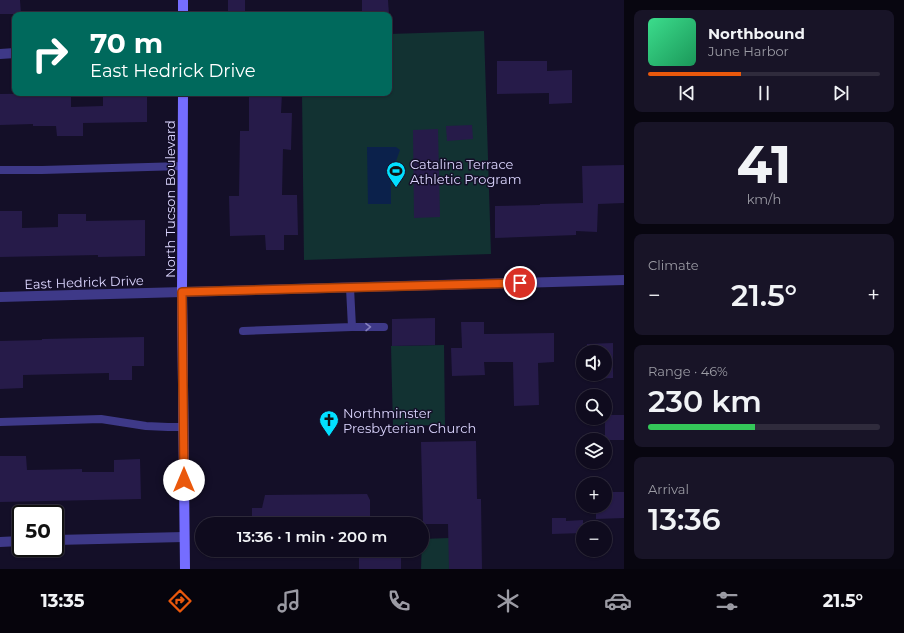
<!DOCTYPE html>
<meta charset="utf-8">
<style>
body{margin:0;font-family:Montserrat,sans-serif;background:#181427;color:#f1f3f6;height:100vh;display:flex;flex-direction:column;font-size:15px;white-space:nowrap}
*{box-sizing:border-box;margin:0}
p{font-size:13px;color:#9b9ba4}
.icon{flex:none;width:22px;height:22px;fill:none;stroke:currentColor;stroke-width:2;stroke-linecap:round;stroke-linejoin:round}
.map{position:relative;flex:1;overflow:hidden}
.drawer{display:flex;flex-direction:column;gap:10px;padding:10px;background:#080610;width:280px}
.drawer>*{flex:none}
.hud{position:absolute;left:12px;top:12px;width:380px;height:84px;border-radius:8px;box-shadow:0 1px 3px #0004,0 0 0 1px #2f2b3c;background:#00695c;color:#fff;overflow:hidden}
.tools{position:absolute;left:576px;top:345px;display:grid;gap:8px}
.tools a{display:grid;place-items:center;width:36px;height:36px;border-radius:50%;background:#0f0b1e;box-shadow:0 1px 3px #0004,0 0 0 1px #2f2b3c;font-size:20px}
.speed{position:absolute;left:12px;top:505px;display:flex;gap:8px;font-size:20px;font-weight:700;text-align:center}
.speed>*{display:grid;place-content:center;width:52px;height:52px;border-radius:50%;background:#0f0b1e;box-shadow:0 1px 3px #0004,0 0 0 1px #2f2b3c;line-height:1}
.speed .limit{border:2px solid #111;border-radius:6px;background:#fff;color:#111}
.pin{position:absolute;display:grid;place-items:center;width:34px;height:34px;color:#fff;margin:-17px;border:2px solid #fff;border-radius:50%;box-shadow:0 1px 4px #0007}
.me{position:absolute;width:44px;margin:-22px;rotate:0deg;stroke-linejoin:round;filter:drop-shadow(0 0 3px #0008)}
.turn{display:flex;align-items:center;gap:14px;height:84px;padding:0 12px;font-size:18px}
.turn .icon{width:52px;height:52px;stroke-width:2.5}
.turn b{display:block;font-size:28px;line-height:34px}
.big{font-size:30px;font-weight:600;line-height:1.1}
.drawer .widget{flex:1;display:flex;flex-direction:column;justify-content:center;gap:6px;min-width:0;padding:0 14px;border-radius:8px;background:#181427}
.drawer .dial{align-items:center;gap:0}
.dial b{font-size:52px;line-height:1}
.song{display:flex;align-items:center;gap:12px}
.cover{width:48px;height:48px;border-radius:6px;background:linear-gradient(135deg,hsl(150 70% 55%),hsl(150 70% 35%))}
.played{height:4px;border-radius:2px;background:linear-gradient(90deg,#ea580c 40%,#2f2b3c 40%)}
.keys{display:flex;justify-content:space-around;direction:ltr}
.heat{display:flex;justify-content:space-between;align-items:center;font-size:22px;direction:ltr}
.charge{height:6px;border-radius:3px;background:linear-gradient(90deg,#34c759 46%,#2f2b3c 0)}
.trip{position:absolute;left:195px;top:517px;width:234px;height:40px;border-radius:20px;background:#0f0b1e;box-shadow:0 1px 3px #0004,0 0 0 1px #2f2b3c;font-weight:600;line-height:40px;text-align:center}
.dock{display:flex;height:64px;justify-content:space-around;align-items:center;background:#06040c;color:#9b9ba4}
.dock .icon{width:28px;height:28px}
.dock .active{color:#ea580c}
.dock b{font-size:18px;color:#f1f3f6}
main{display:flex;flex:1;min-height:0}
.map>svg:first-child{display:block}
.green{fill:#123232}
.water{fill:#0b214b}
.building{fill:#261b49}
.lines{fill:none;stroke-linecap:round;stroke-linejoin:round}
.lane{stroke:#3e3988;stroke-width:8}
.street{stroke:#3e3988;stroke-width:10}
.secondary{stroke:#756dff;stroke-width:10}
.oneway{stroke:#8580be}
.route-casing{stroke:#983908;stroke-width:10}
.route{stroke:#ea580c;stroke-width:7}
.labels{text-anchor:middle;stroke-width:3;stroke-linejoin:round;paint-order:stroke}
.poi-label{font-size:13px;fill:#dcd6ff;stroke:#140f28;text-anchor:start}
.street-label{font-size:13px;fill:#dcd6ff;stroke:#140f28}
</style>
<main>
<div class="map">
<svg width="624" height="569" viewBox="0 0 624 569">
<rect width="100%" height="100%" fill="#140f28"/>
<g class="green">
<path d="M484 31 491 254 304 260 302 93H389V34Z"/>
<path d="M444 345 445 425 393 426 391 346Z"/>
<path d="M449 538V569H421L422 539Z"/>
</g>
<path class="water" d="M367 147H396L400 150 391 175V204H368Z"/>
<g class="building">
<path d="M0 0H20L21 14H0Z"/>
<rect x="228" y="0" width="17" height="15"/>
<path d="M362 0H388L389 15H362Z"/>
<path d="M497 61H547V71L572 70V103L549 104V93L497 94Z"/>
<path d="M71 93V107L103 106V93H147V122L83 123V136H57L56 126H33V124L0 125V94Z"/>
<path d="M249 93H282L281 113H292L291 150 283 149 282 195H297L298 235H284V250H266L265 235 230 236 229 196H239L240 131H249Z"/>
<path d="M472 125 473 139 447 141 446 126Z"/>
<path d="M438 129 440 217 414 218 413 130Z"/>
<path d="M624 165V203L598 204 597 232 576 231V235L495 238V206L540 205V204L583 203 582 166Z"/>
<path d="M0 211H22V228L58 227V214H86V221L145 220V256L98 257V255L0 257Z"/>
<path d="M435 318V345L392 346V319Z"/>
<path d="M461 322H484V334L554 333V362L538 363 539 405 514 406 513 362H484L485 375 452 376 451 348H462Z"/>
<path d="M144 337V366H132V380H109V373L23 375V388L0 389V341L42 340V339Z"/>
<path d="M613 343V378L588 379V374H605V352H587V344Z"/>
<rect x="605" y="415" width="19" height="25"/>
<path d="M476 441 477 499H481L482 569H449L448 524H423L421 442Z"/>
<path d="M0 456H26L27 470 82 469V472H114V460L140 459 141 499 0 502Z"/>
<path d="M605 492H624V518L596 519V506H605Z"/>
<path d="M367 494 370 500V524H252V508H262L265 495Z"/>
<path d="M552 518H566V521L583 520V533L552 534Z"/>
<rect x="359" y="552" width="42" height="17"/>
</g>
<g class="lines">
<g class="lane">
<path d="M0 170H42L183 166"/>
<path d="M352 327H384"/>
<path d="M243 331 352 327 350 288"/>
<path d="M0 422 101 419 146 426 168 427H184"/>
</g>
<g class="street">
<path d="M0 54 15 53"/>
<path d="M0 297 624 280"/>
<path d="M55 540 184 537"/>
<path d="M0 542 21 541"/>
</g>
<g class="secondary">
<path d="M183 0V15"/>
<path d="M183 93 182 292 185 569"/>
</g>
</g>
<defs><path id="oneway-chevron" d="M-2-3.5L2.5 0L-2 3.5" fill="none" stroke-width="1.6" stroke-linecap="round" stroke-linejoin="round"/></defs>
<use class="oneway" href="#oneway-chevron" transform="translate(368 327) rotate(-1)"/>
<g class="lines">
<defs>
<path id="route" d="M184 480 182 292 520 283"/>
</defs>
<use href="#route" class="route-casing"/>
<use href="#route" class="route"/>
</g>
<defs>
<symbol id="stadium-pin" viewBox="-11 -11 22 30"><path d="M0 17L-7.5 6A9.5 9.5 0 1 1 7.5 6Z" fill="#02dfff" stroke="#140f28"/><path d="M0-5a6.5 5 0 1 0 0 10a6.5 5 0 1 0 0-10ZM-3.5-1.8h7v3.6h-7Z" fill="#111"/></symbol>
<symbol id="church-pin" viewBox="-11 -11 22 30"><path d="M0 17L-7.5 6A9.5 9.5 0 1 1 7.5 6Z" fill="#02dfff" stroke="#140f28"/><path d="M-1.2-6h2.4v3.5h3.3v2.4h-3.3V6h-2.4V-.1h-3.3v-2.4h3.3Z" fill="#111"/></symbol>
</defs>
<g fill-rule="evenodd">
<use href="#stadium-pin" x="385" y="160" width="22" height="30"/>
<use href="#church-pin" x="318" y="409" width="22" height="30"/>
</g>
<g class="labels">
<g class="poi-label">
<text x="410" y="169">Catalina Terrace<tspan x="410" dy="15">Athletic Program</tspan></text>
<text x="343" y="418">Northminster<tspan x="343" dy="15">Presbyterian Church</tspan></text>
</g>
<g class="street-label">
<text transform="translate(170 199) rotate(-90)" y="5">North Tucson Boulevard</text>
<text transform="translate(84 282) rotate(-2)" y="5">East Hedrick Drive</text>
</g>
</g>
</svg>
<div class="tools">
<a><svg class="icon" aria-label="sound" viewBox="0 0 24 24"><path d="M4 9h4l5-4v14l-5-4H4zM17 9q2 3 0 6"/></svg></a>
<a><svg class="icon" aria-label="search" viewBox="0 0 24 24"><circle cx="10" cy="10" r="6"/><path d="M15 15l6 6"/></svg></a>
<a><svg class="icon" aria-label="layers" viewBox="0 0 24 24"><path d="M12 4l9 5-9 5-9-5zM3 14l9 5 9-5"/></svg></a>
<a>+</a>
<a>−</a>
</div>
<div class="speed"><div class="limit">50</div></div>
<div class="pin" style="left:520px;top:283px;background:#d93025"><svg class="icon" aria-label="arrive" viewBox="0 0 24 24"><path d="M6 21V4h12l-3 4 3 4H6"/></svg></div>
<svg class="me" style="left:184px;top:480px" viewBox="-20 -20 40 40"><circle r="19" fill="#fff"/><path d="M0-13L10 11 0 6-10 11z" fill="#ea580c"/></svg>
<div class="trip">13:36 · 1 min · 200 m</div>
<div class="hud">
<div class="turn"><svg class="icon" aria-label="right" viewBox="0 0 24 24"><path d="M7 20v-9h11M14 6l5 5-5 5"/></svg><div><b>70 m</b>East Hedrick Drive</div></div>
</div>
</div>
<section class="drawer">
<div class="widget">
<div class="song"><i class="cover"></i><div><b>Northbound</b><p>June Harbor</p></div></div>
<div class="played"></div>
<div class="keys"><svg class="icon" aria-label="previous" viewBox="0 0 24 24"><path d="M18 5L8 12l10 7zM5 5v14"/></svg><svg class="icon" aria-label="pause" viewBox="0 0 24 24"><path d="M8 5v14M16 5v14"/></svg><svg class="icon" aria-label="next" viewBox="0 0 24 24"><path d="M6 5l10 7-10 7zM19 5v14"/></svg></div>
</div>
<div class="widget dial"><b>41</b><p>km/h</p></div>
<div class="widget"><p>Climate</p>
<div class="heat"><a>−</a><b class="big">21.5°</b><a>+</a></div>
</div>
<div class="widget"><p>Range · 46%</p><b class="big">230 km</b><div class="charge"></div></div>
<div class="widget"><p>Arrival</p><b class="big">13:36</b></div>
</section>
</main>
<nav class="dock">
<b>13:35</b>
<svg class="icon active" aria-label="directions" viewBox="0 0 24 24"><path d="M12 3l9 9-9 9-9-9zM9 14v-3h6M13 9l2 2-2 2"/></svg>
<svg class="icon" aria-label="music" viewBox="0 0 24 24"><path d="M9 18V5l10-2v13"/><circle cx="6" cy="18" r="3"/><circle cx="16" cy="16" r="3"/></svg>
<svg class="icon" aria-label="phone" viewBox="0 0 24 24"><path d="M5 4h4l2 5-3 2q2 4 5 5l2-3 5 2v4C11 20 4 13 5 4z"/></svg>
<svg class="icon" aria-label="climate" viewBox="0 0 24 24"><path d="M12 3v18M4 7l16 10M4 17L20 7"/></svg>
<svg class="icon" aria-label="car" viewBox="0 0 24 24"><path d="M5 17H2v-5l4-1 3-4h7l3 4 3 1v5h-3M9 17h6M6 11h13"/><circle cx="7" cy="17" r="2"/><circle cx="17" cy="17" r="2"/></svg>
<svg class="icon" aria-label="filters" viewBox="0 0 24 24"><path d="M4 7h16M4 17h16"/><circle cx="9" cy="7" r="2"/><circle cx="15" cy="17" r="2"/></svg>
<b>21.5°</b>
</nav>
